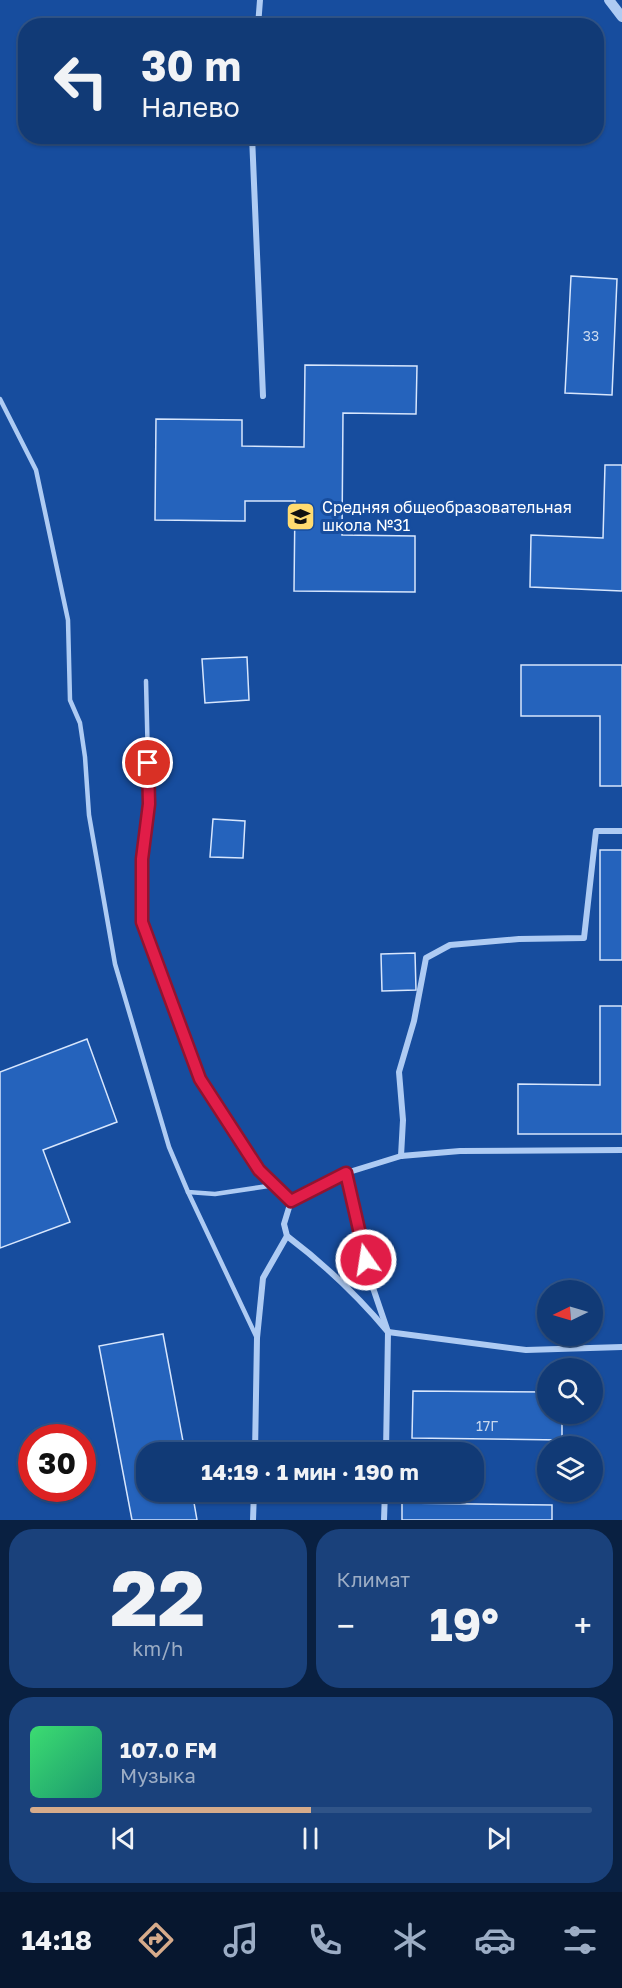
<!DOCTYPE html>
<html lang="ru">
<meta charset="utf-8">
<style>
body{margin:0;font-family:"Golos Text",sans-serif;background:#1a417b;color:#f1f3f6;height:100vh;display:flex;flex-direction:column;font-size:22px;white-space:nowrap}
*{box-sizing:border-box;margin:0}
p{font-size:20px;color:#9cadc5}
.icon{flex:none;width:33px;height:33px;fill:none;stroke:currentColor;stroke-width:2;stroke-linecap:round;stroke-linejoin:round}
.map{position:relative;height:1520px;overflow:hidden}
.panel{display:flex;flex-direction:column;gap:9px;padding:9px;background:#092041;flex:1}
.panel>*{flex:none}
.guide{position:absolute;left:18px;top:18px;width:586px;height:126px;border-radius:24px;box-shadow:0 2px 4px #0004,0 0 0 2px #305488;background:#113a76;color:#f1f3f6;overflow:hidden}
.needle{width:39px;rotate:265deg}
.controls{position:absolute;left:537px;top:1280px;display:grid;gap:12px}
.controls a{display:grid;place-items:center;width:66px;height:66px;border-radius:50%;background:#113a76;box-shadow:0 2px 4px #0004,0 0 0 2px #305488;font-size:30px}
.speed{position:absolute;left:18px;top:1424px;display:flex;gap:12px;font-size:30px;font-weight:700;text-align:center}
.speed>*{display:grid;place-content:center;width:78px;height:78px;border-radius:50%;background:#113a76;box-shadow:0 2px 4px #0004,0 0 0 2px #305488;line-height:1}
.speed .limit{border:9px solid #d22;background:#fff;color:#111}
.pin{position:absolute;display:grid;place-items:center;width:51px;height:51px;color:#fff;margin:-26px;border:3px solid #fff;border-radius:50%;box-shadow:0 2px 6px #0007}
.me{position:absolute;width:66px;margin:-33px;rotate:347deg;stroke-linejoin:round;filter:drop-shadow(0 0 4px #0008)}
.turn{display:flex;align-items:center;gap:21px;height:126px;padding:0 24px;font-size:27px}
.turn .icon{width:78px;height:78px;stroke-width:2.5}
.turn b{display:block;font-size:42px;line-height:51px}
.big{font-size:45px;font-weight:700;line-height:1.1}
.panel .widget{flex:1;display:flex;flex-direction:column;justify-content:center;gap:9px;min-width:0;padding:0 21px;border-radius:24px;background:#1a417b}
.panel .dial{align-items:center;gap:0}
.dial b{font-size:78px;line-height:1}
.song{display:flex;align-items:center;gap:18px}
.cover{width:72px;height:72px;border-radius:9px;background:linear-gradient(135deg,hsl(140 70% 55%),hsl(160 70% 35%))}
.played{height:6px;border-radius:3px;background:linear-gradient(90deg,#d6ab8b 50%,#305488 50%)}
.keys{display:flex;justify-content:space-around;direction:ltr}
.heat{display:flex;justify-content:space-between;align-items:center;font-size:33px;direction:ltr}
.panel .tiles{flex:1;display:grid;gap:9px;grid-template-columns:1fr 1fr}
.widget:last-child{grid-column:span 2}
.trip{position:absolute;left:136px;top:1442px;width:348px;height:60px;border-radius:24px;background:#113a76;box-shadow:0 2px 4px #0004,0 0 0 2px #305488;font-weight:700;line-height:60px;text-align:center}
.dock{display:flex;height:96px;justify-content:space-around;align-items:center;background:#07172f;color:#9cadc5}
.dock .icon{width:42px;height:42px}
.dock .on{color:#d6ab8b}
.dock b{font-size:27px;color:#f1f3f6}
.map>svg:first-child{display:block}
.building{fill:#2563bc;stroke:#d7e6fd;stroke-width:1.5}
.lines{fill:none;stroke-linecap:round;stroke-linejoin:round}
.service{stroke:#aecbf3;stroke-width:4.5}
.minor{stroke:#aecbf3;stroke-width:6}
.tertiary{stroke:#aecbf3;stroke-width:10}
.route-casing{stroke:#92132f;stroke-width:15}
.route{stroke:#e11d48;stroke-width:10}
.labels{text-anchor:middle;stroke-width:6;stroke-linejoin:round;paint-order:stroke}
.number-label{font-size:14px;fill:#c8d8ee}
.poi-label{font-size:16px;fill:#fff;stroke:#174d9e;text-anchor:start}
</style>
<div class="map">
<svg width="622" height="1520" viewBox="0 0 622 1520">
<rect width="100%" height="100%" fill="#174d9e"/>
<g class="building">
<path d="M571 276 617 279 612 395 565 393Z"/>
<path d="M305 365 417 366 416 414 343 413 342 535 415 536V592L294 591 295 501H245V521L155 520 156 419 242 420V446L304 447Z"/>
<path d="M605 465H622V591L530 587 531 535 603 538Z"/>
<path d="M247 657 249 700 205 703 202 659Z"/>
<path d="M521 665H622V786H600V716H521Z"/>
<path d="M213 819 245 821 243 858 210 857Z"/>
<rect x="600" y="850" width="22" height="110"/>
<path d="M415 953 416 990 382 991 381 954Z"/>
<path d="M600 1006H622V1134H518V1084L600 1085Z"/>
<path d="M87 1039 117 1122 43 1150 70 1222 0 1248V1072Z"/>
<path d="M163 1334 185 1452H147V1491H192L197 1520H132L99 1346Z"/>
<path d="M413 1391 548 1392V1413H562V1440L412 1438Z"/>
<path d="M402 1503 552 1505V1520H402Z"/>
</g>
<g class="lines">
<g class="service">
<path d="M0 399 36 470 68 620 70 700 80 723 85 757 89 815 115 964 169 1147 188 1192 215 1194 275 1185"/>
<path d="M146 681 149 804 142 859V922L200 1079 259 1169 291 1201"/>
<path d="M188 1192 256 1336"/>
</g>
<g class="minor">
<path d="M258 26 260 0"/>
<path d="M252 136 263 396"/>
<path d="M401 1156 403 1120 399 1072 414 1021 426 958 450 945 519 939 584 938 596 831H622"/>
<path d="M346 1173 291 1201 284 1224 287 1236C324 1264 358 1296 388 1332L526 1350 622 1347"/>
<path d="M255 1452 257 1338 263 1278 287 1236"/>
<path d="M386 1452 388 1332 371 1282 346 1173 401 1156 460 1151 622 1150"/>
<path d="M253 1520 254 1491"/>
<path d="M384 1520 385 1491"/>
</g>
<path class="tertiary" d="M609 0 622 17"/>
</g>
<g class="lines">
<defs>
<path id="route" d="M148 763 149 804 142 859V922L200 1079 259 1170 291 1201 346 1173 366 1260"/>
</defs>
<use href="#route" class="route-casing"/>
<use href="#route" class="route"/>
</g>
<defs>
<symbol id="school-square" viewBox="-11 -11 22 22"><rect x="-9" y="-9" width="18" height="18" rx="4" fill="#ffdb70" stroke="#174d9e"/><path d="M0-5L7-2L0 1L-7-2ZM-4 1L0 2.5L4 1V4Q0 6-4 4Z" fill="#111"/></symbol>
</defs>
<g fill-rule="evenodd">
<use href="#school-square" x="284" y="500" width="33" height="33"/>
</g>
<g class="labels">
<g class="number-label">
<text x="591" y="341">33</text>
<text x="487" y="1431">17Г</text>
</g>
<g class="poi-label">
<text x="322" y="513">Средняя общеобразовательная<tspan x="322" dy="18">школа №31</tspan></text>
</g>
</g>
</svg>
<div class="controls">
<a><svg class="needle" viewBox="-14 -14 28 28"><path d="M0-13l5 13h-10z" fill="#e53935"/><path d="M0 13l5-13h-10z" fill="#9cadc5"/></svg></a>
<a><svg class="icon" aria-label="search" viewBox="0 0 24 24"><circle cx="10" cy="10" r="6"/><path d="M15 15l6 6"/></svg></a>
<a><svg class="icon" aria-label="layers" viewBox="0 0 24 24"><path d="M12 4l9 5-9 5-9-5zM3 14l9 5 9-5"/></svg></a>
</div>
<div class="speed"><div class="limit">30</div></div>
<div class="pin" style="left:148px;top:763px;background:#d93025"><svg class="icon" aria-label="arrive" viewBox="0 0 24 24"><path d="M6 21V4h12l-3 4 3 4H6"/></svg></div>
<svg class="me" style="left:366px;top:1260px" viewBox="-20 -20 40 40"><circle r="17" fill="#e11d48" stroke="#fff" stroke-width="3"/><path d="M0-11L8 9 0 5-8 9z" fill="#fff"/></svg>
<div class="trip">14:19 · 1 мин · 190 m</div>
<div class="guide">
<div class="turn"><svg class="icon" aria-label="left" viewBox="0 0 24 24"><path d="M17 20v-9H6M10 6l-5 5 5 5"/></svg><div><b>30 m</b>Налево</div></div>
</div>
</div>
<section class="panel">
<div class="tiles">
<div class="widget dial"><b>22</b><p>km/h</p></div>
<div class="widget"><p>Климат</p>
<div class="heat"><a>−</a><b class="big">19°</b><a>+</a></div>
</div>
<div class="widget">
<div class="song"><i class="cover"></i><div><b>107.0 FM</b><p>Музыка</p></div></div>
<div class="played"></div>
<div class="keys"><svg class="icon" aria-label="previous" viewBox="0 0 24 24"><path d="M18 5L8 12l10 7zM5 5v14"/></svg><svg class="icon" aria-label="pause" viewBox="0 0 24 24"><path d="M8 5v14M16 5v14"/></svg><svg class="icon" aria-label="next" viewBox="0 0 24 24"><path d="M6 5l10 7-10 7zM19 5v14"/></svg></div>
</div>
</div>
</section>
<nav class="dock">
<b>14:18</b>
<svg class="icon on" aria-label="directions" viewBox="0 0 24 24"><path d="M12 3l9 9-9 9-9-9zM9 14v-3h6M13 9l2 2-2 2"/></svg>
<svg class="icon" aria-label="music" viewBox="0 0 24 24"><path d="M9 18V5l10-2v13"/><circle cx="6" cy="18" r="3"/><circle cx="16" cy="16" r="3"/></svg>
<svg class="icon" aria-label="phone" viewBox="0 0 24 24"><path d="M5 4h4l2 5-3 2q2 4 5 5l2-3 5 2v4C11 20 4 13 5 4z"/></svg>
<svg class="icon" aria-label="climate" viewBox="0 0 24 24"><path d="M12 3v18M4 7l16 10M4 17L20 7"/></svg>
<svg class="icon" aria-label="car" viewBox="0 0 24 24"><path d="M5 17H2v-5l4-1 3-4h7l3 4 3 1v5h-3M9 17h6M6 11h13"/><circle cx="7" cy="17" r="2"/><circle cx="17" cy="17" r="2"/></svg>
<svg class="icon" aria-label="filters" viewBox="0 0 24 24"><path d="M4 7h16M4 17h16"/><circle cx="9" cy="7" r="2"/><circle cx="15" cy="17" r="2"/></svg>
</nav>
